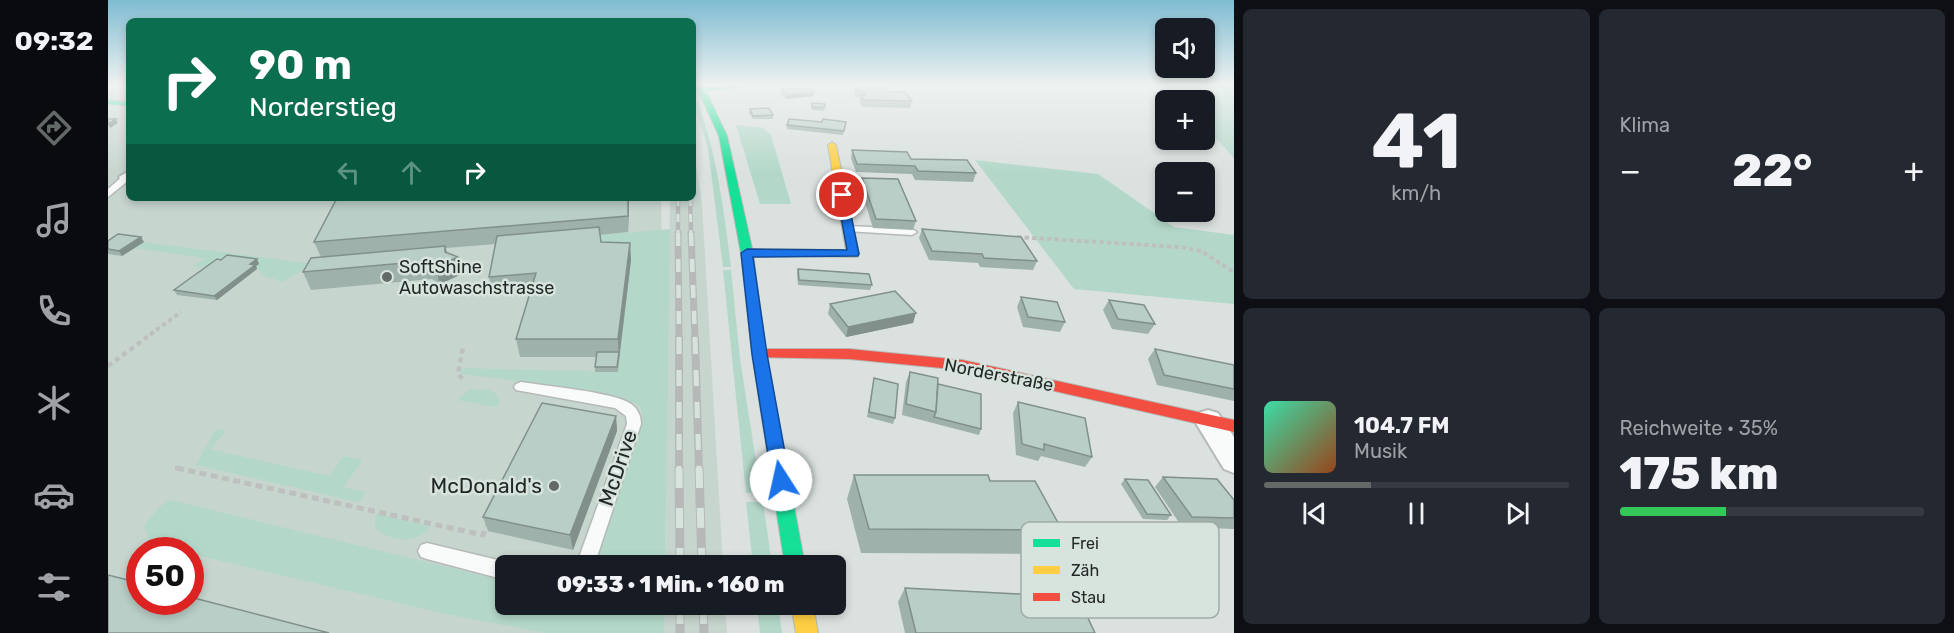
<!DOCTYPE html>
<html lang="de">
<meta charset="utf-8">
<style>
body{margin:0;font-family:Rubik,sans-serif;background:#242831;color:#f1f3f6;height:100vh;display:flex;flex-direction:column;font-size:22px;white-space:nowrap}
*{box-sizing:border-box;margin:0}
p{font-size:20px;color:#9ea1a6}
.icon{flex:none;width:33px;height:33px;fill:none;stroke:currentColor;stroke-width:2;stroke-linecap:round;stroke-linejoin:round}
.map{position:relative;flex:1;overflow:hidden}
.panel{display:flex;flex-direction:column;gap:9px;padding:9px;background:#0d0f14;width:720px}
.panel>*{flex:none}
.hud{position:absolute;left:18px;top:18px;width:570px;height:183px;border-radius:9px;box-shadow:0 3px 9px #0003;background:#0b6e4f;color:#fff;overflow:hidden}
.tools{position:absolute;left:1047px;top:18px;display:grid;gap:12px}
.tools a{display:grid;place-items:center;width:60px;height:60px;border-radius:9px;background:#171b24;box-shadow:0 3px 9px #0003;font-size:30px}
.speed{position:absolute;left:18px;top:537px;display:flex;gap:12px;font-size:30px;font-weight:700;text-align:center}
.speed>*{display:grid;place-content:center;width:78px;height:78px;border-radius:50%;background:#171b24;box-shadow:0 3px 9px #0003;line-height:1}
.speed .limit{border:9px solid #d22;background:#fff;color:#111}
.pin{position:absolute;display:grid;place-items:center;width:51px;height:51px;color:#fff;margin:-26px;border:3px solid #fff;border-radius:50%;box-shadow:0 2px 6px #0007}
.me{position:absolute;width:66px;margin:-33px;rotate:350deg;stroke-linejoin:round;filter:drop-shadow(0 0 4px #0008)}
.turn{display:flex;align-items:center;gap:21px;height:126px;padding:0 24px;font-size:27px}
.turn .icon{width:78px;height:78px;stroke-width:2.5}
.turn b{display:block;font-size:42px;line-height:51px}
.lanes{display:flex;align-items:center;height:57px;padding:0 24px;background:#0003;justify-content:center;gap:30px;direction:ltr}
.lanes .off{opacity:.35}
.big{font-size:45px;font-weight:800;line-height:1.1}
.panel .widget{flex:1;display:flex;flex-direction:column;justify-content:center;gap:9px;min-width:0;padding:0 21px;border-radius:9px;background:#242831}
.panel .dial{align-items:center;gap:0}
.dial b{font-size:78px;line-height:1}
.song{display:flex;align-items:center;gap:18px}
.cover{width:72px;height:72px;border-radius:9px;background:linear-gradient(135deg,hsl(160 70% 55%),hsl(20 70% 35%))}
.played{height:6px;border-radius:3px;background:linear-gradient(90deg,#636966 35%,#363941 35%)}
.keys{display:flex;justify-content:space-around;direction:ltr}
.heat{display:flex;justify-content:space-between;align-items:center;font-size:33px;direction:ltr}
.charge{height:9px;border-radius:4px;background:linear-gradient(90deg,#34c759 35%,#363941 0)}
.panel .tiles{flex:1;display:grid;gap:9px;grid-template-columns:repeat(2,1fr)}
.trip{position:absolute;left:387px;top:555px;width:351px;height:60px;border-radius:9px;background:#171b24;box-shadow:0 3px 9px #0003;font-weight:800;line-height:60px;text-align:center}
main{display:flex;flex:1;min-height:0}
.menu{display:flex;flex-direction:column;width:108px;justify-content:space-around;align-items:center;background:#090b0e;color:#9ea1a6}
.menu .icon{width:42px;height:42px}
.menu .selected{color:#636966}
.menu b{font-size:27px;color:#f1f3f6}
.map>svg:first-child{display:block}
.built{fill:#c7d5cf;fill-rule:evenodd}
.green{fill:#b3d8ca}
.lines{fill:none;stroke-linecap:round;stroke-linejoin:round}
.lane-casing{stroke:#b5bab8;stroke-width:3}
.street-casing{stroke:#b5bab8;stroke-width:4}
.fast-casing{stroke:#b5bab8;stroke-width:2}
.slow-casing{stroke:#b5bab8;stroke-width:2}
.jam-casing{stroke:#b5bab8;stroke-width:2}
.path-far2{stroke:#bec0bf;stroke-width:4;stroke-dasharray:4.5 3;stroke-linecap:butt}
.path-far1{stroke:#bec0bf;stroke-width:4.5;stroke-dasharray:5 4;stroke-linecap:butt}
.path{stroke:#bec0bf;stroke-width:5;stroke-dasharray:7 4.5;stroke-linecap:butt}
.lane{fill:#f9fafa;fill-rule:evenodd}
.street{fill:#f9fafa;fill-rule:evenodd}
.fast{fill:#16e098;fill-rule:evenodd}
.slow{fill:#ffcf43;fill-rule:evenodd}
.jam{fill:#f24e42;fill-rule:evenodd}
.rail-far3-casing{stroke:#b7b9b8;stroke-width:4.5}
.rail-far2-casing{stroke:#b7b9b8;stroke-width:7}
.rail-far1-casing{stroke:#b7b9b8;stroke-width:8}
.rail-casing{stroke:#b7b9b8;stroke-width:9}
.rail-far3{stroke:#d7e4de;stroke-width:3;stroke-dasharray:8;stroke-linecap:butt}
.rail-far2{stroke:#d7e4de;stroke-width:4.5;stroke-dasharray:13;stroke-linecap:butt}
.rail-far1{stroke:#d7e4de;stroke-width:5;stroke-dasharray:16;stroke-linecap:butt}
.rail{stroke:#d7e4de;stroke-width:7;stroke-dasharray:20;stroke-linecap:butt}
.wall{fill:#9eb1aa}
.shaded-wall{fill:#81908b}
.building{fill:#b8cec6;stroke:#81908b;stroke-width:1.5}
.route{fill:#1a73e8;stroke:#114b97;stroke-width:1.5}
.poi-dot{fill:#636966;stroke:#d7e4de;stroke-width:2}
.labels{text-anchor:middle;stroke-width:5;stroke-linejoin:round;paint-order:stroke}
.poi-label{font-size:18px;fill:#232826;stroke:#d7e4de;text-anchor:start}
.street-label{font-size:18px;fill:#232826;stroke:#d7e4de}
.near-street-label{font-size:21px;fill:#232826;stroke:#d7e4de}
.near-poi-label{font-size:21px;fill:#232826;stroke:#d7e4de;text-anchor:end}
.key{fill:#d7e4de;stroke:#a1aca7;stroke-width:1.5}
.key-label{font-size:16px;fill:#232826}
</style>
<main>
<nav class="menu">
<b>09:32</b>
<svg class="icon selected" aria-label="directions" viewBox="0 0 24 24"><path d="M12 3l9 9-9 9-9-9zM9 14v-3h6M13 9l2 2-2 2"/></svg>
<svg class="icon" aria-label="music" viewBox="0 0 24 24"><path d="M9 18V5l10-2v13"/><circle cx="6" cy="18" r="3"/><circle cx="16" cy="16" r="3"/></svg>
<svg class="icon" aria-label="phone" viewBox="0 0 24 24"><path d="M5 4h4l2 5-3 2q2 4 5 5l2-3 5 2v4C11 20 4 13 5 4z"/></svg>
<svg class="icon" aria-label="climate" viewBox="0 0 24 24"><path d="M12 3v18M4 7l16 10M4 17L20 7"/></svg>
<svg class="icon" aria-label="car" viewBox="0 0 24 24"><path d="M5 17H2v-5l4-1 3-4h7l3 4 3 1v5h-3M9 17h6M6 11h13"/><circle cx="7" cy="17" r="2"/><circle cx="17" cy="17" r="2"/></svg>
<svg class="icon" aria-label="filters" viewBox="0 0 24 24"><path d="M4 7h16M4 17h16"/><circle cx="9" cy="7" r="2"/><circle cx="15" cy="17" r="2"/></svg>
</nav>
<div class="map">
<svg width="1126" height="633" viewBox="0 0 1126 633">
<rect width="100%" height="100%" fill="#dae1de"/>
<g class="built">
<path d="M0 84H21V198H553L558 424 562 198H585V143L594 204 615 565H557L558 507 554 565 398 566V604L551 633H0ZM32 550H82V602H32Z"/>
<path d="M557 605H617L619 633H556Z"/>
</g>
<g class="green">
<path d="M1018 84H1126V158L1097 126 1096 100H1073L1064 90Z"/>
<path d="M585 100 590 102C609 155 616 211 623 267H615L600 148Z"/>
<path d="M628 125 655 128 663 135 683 204H652Z"/>
<path d="M867 160 990 174 1066 227 1126 235V304L966 289Z"/>
<path d="M562 229 557 565H486L533 427 534 413 531 405 509 398 426 383 352 374 355 368 509 372 523 260 494 259 490 235Z"/>
<path d="M36 242 205 264 175 282 157 276 149 269 85 267 97 258 26 248Z"/>
<path d="M615 270H623L632 359 653 493H638Z"/>
<path d="M377 389 388 393 391 402 389 407 349 400 361 390Z"/>
<path d="M110 429 118 431 102 449 221 476 236 456 255 460 235 487 258 492 251 502 88 465 106 432Z"/>
<path d="M63 500 397 581 398 604 557 605 556 633H438L338 614 83 554 82 550H63L41 540 36 526 52 506Z"/>
<path d="M638 502H655L664 565H645Z"/>
<path d="M270 514 322 526C310 545 282 542 267 528V518Z"/>
<path d="M649 605H670L674 633H652Z"/>
</g>
<g class="lines">
<defs>
<g id="lane">
<path d="M16 175H21V180L0 197V189Z"/>
<path d="M741 226 804 229 809 232 804 235 738 231 736 229Z"/>
<path d="M413 382C437 386 506 392 523 404 530 409 533 416 533 424L486 566H468L519 424 518 416 507 408 408 390 406 387 408 384Z"/>
<path d="M319 543 398 562 405 566H398V580L319 559 313 557 310 551 313 545Z"/>
</g>
<g id="street">
<path d="M21 171V181L13 180 11 177Z"/>
<path d="M1100 410 1110 413 1126 437V473L1116 469 1086 420 1090 413Z"/>
</g>
<g id="fast">
<path d="M588 84H595L596 87 664 84 598 91 619 136 645 253 658 354 697 566H677L644 354 633 253 611 136 591 92H585V88L589 87Z"/>
<path d="M0 100 21 102V106L0 104Z"/>
</g>
<g id="slow">
<path d="M724 142 728 145 751 254 749 257 635 255 633 253 639 249 738 250 720 145Z"/>
<path d="M683 604H705L710 633H688Z"/>
</g>
<path id="jam" d="M651 349H741L854 360 1126 420V432L854 370 741 359 646 357 644 354Z"/>
</defs>
<use href="#lane" class="lane-casing"/>
<use href="#street" class="street-casing"/>
<use href="#fast" class="fast-casing"/>
<use href="#slow" class="slow-casing"/>
<use href="#jam" class="jam-casing"/>
<g class="path-far2">
<path d="M909 237 1072 247 1093 251 1126 272"/>
<path d="M36 339 73 312"/>
</g>
<g class="path-far1">
<path d="M0 366 38 338"/>
<path d="M354 379 350 373 355 348"/>
<path d="M67 468 76 470"/>
</g>
<path class="path" d="M69 468 375 535 380 524"/>
<use href="#lane" class="lane"/>
<use href="#street" class="street"/>
<use href="#fast" class="fast"/>
<use href="#slow" class="slow"/>
<use href="#jam" class="jam"/>
<defs>
<g id="rail-far3">
<path d="M570 198V235"/>
<path d="M582 198 583 235"/>
</g>
<g id="rail-far2">
<path d="M570 233 571 339"/>
<path d="M583 233 587 339"/>
</g>
<g id="rail-far1">
<path d="M571 338V470"/>
<path d="M587 338 591 470"/>
</g>
<g id="rail">
<path d="M571 468 572 566"/>
<path d="M591 468 594 566"/>
<path d="M572 604V633"/>
<path d="M595 604 596 633"/>
</g>
</defs>
<use href="#rail-far3" class="rail-far3-casing"/>
<use href="#rail-far2" class="rail-far2-casing"/>
<use href="#rail-far1" class="rail-far1-casing"/>
<use href="#rail" class="rail-casing"/>
<use href="#rail-far3" class="rail-far3"/>
<use href="#rail-far2" class="rail-far2"/>
<use href="#rail-far1" class="rail-far1"/>
<use href="#rail" class="rail"/>
</g>
<g class="wall">
<path d="M756 84H775L782 92 804 101 802 108 755 107 751 102 752 98H748L746 93 747 86H758Z"/>
<path d="M673 89 706 96 678 99 672 93Z"/>
<path d="M704 103 717 107 716 111 704 110Z"/>
<path d="M642 109 665 115V119H645L641 113Z"/>
<path d="M714 122H738L735 135 679 129V125Z"/>
<path d="M744 150 803 159 868 173 865 182 807 180 804 174 748 172 743 158Z"/>
<path d="M754 178 808 221 805 230 765 228 752 186Z"/>
<path d="M229 198H521L520 232 492 235 493 242 522 243 523 260 510 372H487V367L488 357H412L408 339 422 291 385 294 381 277 388 244 338 248 339 253 350 257 354 274 332 284 324 279 203 290 195 272 213 257 206 242Z"/>
<path d="M814 229 929 261 925 270 872 267 870 263 821 260 811 238Z"/>
<path d="M0 241 36 242 14 256 0 254Z"/>
<path d="M149 259 151 264 148 266 149 269 109 300 69 295 66 290Z"/>
<path d="M690 269 764 285 762 290 690 285 689 274Z"/>
<path d="M913 297 957 322 952 332 915 327 909 307Z"/>
<path d="M1001 300 1047 324 1040 334 1004 329 995 310Z"/>
<path d="M722 304 805 323 738 337 720 314Z"/>
<path d="M1047 349 1126 365V401L1049 385 1040 359Z"/>
<path d="M802 372 830 384 873 429 871 435 794 415 798 382Z"/>
<path d="M766 378 787 418 785 424 759 417Z"/>
<path d="M910 402 984 457 977 467 933 456 930 461 908 455 905 413Z"/>
<path d="M508 416 509 431 465 550 380 531 375 517Z"/>
<path d="M746 475 882 481 954 530 937 554 753 553 739 499Z"/>
<path d="M1055 477 1126 500V529L1074 527 1047 487Z"/>
<path d="M1017 479 1063 515 1059 520 1035 519 1013 484Z"/>
<path d="M797 588 987 633H797L790 602Z"/>
</g>
<g class="shaded-wall">
<path d="M706 92V96L678 99 679 95Z"/>
<path d="M8 119 10 123 2 128 0 124Z"/>
<path d="M520 198H521L520 232Z"/>
<path d="M33 237 36 242 14 256 11 251Z"/>
<path d="M522 243 523 260 511 358 510 339Z"/>
<path d="M337 246 341 260 350 257 354 274 332 284 327 267 337 252Z"/>
<path d="M149 259 151 264 148 266 149 269 109 300 106 296Z"/>
<path d="M808 313 805 323 738 337 740 327Z"/>
<path d="M508 416 509 431 465 550 462 535Z"/>
</g>
<g class="building">
<path d="M777 85 782 92H797L804 101 756 100 753 95H757L755 91H750L747 86Z"/>
<path d="M673 89H702L706 92 679 95Z"/>
<path d="M704 103 717 104V107H704Z"/>
<path d="M661 108 665 115 645 116 642 109Z"/>
<path d="M0 119H8L0 124Z"/>
<path d="M681 119 714 122 715 119 738 122 736 131 679 125Z"/>
<path d="M744 150 799 152 803 159 859 160 868 173 810 171 807 166 749 164Z"/>
<path d="M754 178 790 179 808 221 768 219Z"/>
<path d="M229 198H520V216L206 242Z"/>
<path d="M491 227 493 242 522 243 510 339H408L428 273 381 277 389 236Z"/>
<path d="M814 229 913 237 929 261 876 258 874 254 824 251Z"/>
<path d="M10 234 33 237 11 251 0 249V241Z"/>
<path d="M337 246V252L350 257 327 267 319 261 195 272 203 258Z"/>
<path d="M119 255 149 259 142 264 147 265 106 296 66 290 109 259 113 260Z"/>
<path d="M690 269 761 274 764 285 691 280Z"/>
<path d="M787 291 808 313 740 327 722 304Z"/>
<path d="M913 297 949 302 957 322 920 317Z"/>
<path d="M1001 300 1036 305 1047 324 1010 319Z"/>
<path d="M1047 349 1126 365V389L1056 375Z"/>
<path d="M489 352H511L509 367H487Z"/>
<path d="M802 372 830 378 828 412 798 404Z"/>
<path d="M766 378 790 384 787 418 761 412Z"/>
<path d="M830 384 873 394V429L826 417 828 412Z"/>
<path d="M910 402 977 418 984 457 936 444V450L914 444Z"/>
<path d="M434 403 508 416 462 535 375 517Z"/>
<path d="M746 475H880L882 481H927L954 530 761 529Z"/>
<path d="M1055 477 1109 479 1126 500V518L1084 517Z"/>
<path d="M1017 479 1040 480 1063 515 1039 514Z"/>
<path d="M0 575 32 583V602H82V597L221 633H0Z"/>
<path d="M797 588 970 597 987 633H808Z"/>
</g>
<linearGradient id="sky" x2="0" y2="1"><stop stop-color="#7fbcd2"/><stop offset="0.49" stop-color="#eef2f0"/><stop offset="1" stop-color="#eef2f0" stop-opacity="0"/></linearGradient>
<rect width="1126" height="173" fill="url(#sky)"/>
<path class="route" d="M734 192 739 195 751 254 750 256 645 257 659 354 682 480 679 486 673 488 666 486 664 480 644 354 633 253 639 249 739 250 729 195Z"/>
<g class="poi-dot">
<circle cx="279" cy="277" r="6"/>
<circle cx="446" cy="486" r="6"/>
</g>
<g class="labels">
<g class="poi-label">
<text x="291" y="273">SoftShine<tspan x="291" dy="21">Autowaschstrasse</tspan></text>
</g>
<g class="street-label">
<text transform="translate(891 375) rotate(11)" y="6">Norderstraße</text>
</g>
<g class="near-street-label">
<text transform="translate(510 468) rotate(-71)" y="7">McDrive</text>
</g>
<g class="near-poi-label">
<text x="434" y="493">McDonald's</text>
</g>
</g>
<rect x="913" y="522" width="198" height="96" rx="9" class="key"/>
<rect x="925" y="539" width="27" height="8" fill="#16e098"/>
<rect x="925" y="566" width="27" height="8" fill="#ffcf43"/>
<rect x="925" y="593" width="27" height="8" fill="#f24e42"/>
<g class="key-label">
<text x="963" y="549">Frei</text>
<text x="963" y="576">Zäh</text>
<text x="963" y="603">Stau</text>
</g>
</svg>
<div class="tools">
<a><svg class="icon" aria-label="sound" viewBox="0 0 24 24"><path d="M4 9h4l5-4v14l-5-4H4zM17 9q2 3 0 6"/></svg></a>
<a>+</a>
<a>−</a>
</div>
<div class="speed"><div class="limit">50</div></div>
<div class="pin" style="left:734px;top:195px;background:#d93025"><svg class="icon" aria-label="arrive" viewBox="0 0 24 24"><path d="M6 21V4h12l-3 4 3 4H6"/></svg></div>
<svg class="me" style="left:673px;top:480px" viewBox="-20 -20 40 40"><circle r="19" fill="#fff"/><path d="M0-13L10 11 0 6-10 11z" fill="#1a73e8"/></svg>
<div class="trip">09:33 · 1 Min. · 160 m</div>
<div class="hud">
<div class="turn"><svg class="icon" aria-label="right" viewBox="0 0 24 24"><path d="M7 20v-9h11M14 6l5 5-5 5"/></svg><div><b>90 m</b>Norderstieg</div></div>
<div class="lanes"><svg class="icon off" aria-label="left" viewBox="0 0 24 24"><path d="M17 20v-9H6M10 6l-5 5 5 5"/></svg><svg class="icon off" aria-label="ahead" viewBox="0 0 24 24"><path d="M12 20V5M6 11l6-6 6 6"/></svg><svg class="icon" aria-label="right" viewBox="0 0 24 24"><path d="M7 20v-9h11M14 6l5 5-5 5"/></svg></div>
</div>
</div>
<section class="panel">
<div class="tiles">
<div class="widget dial"><b>41</b><p>km/h</p></div>
<div class="widget"><p>Klima</p>
<div class="heat"><a>−</a><b class="big">22°</b><a>+</a></div>
</div>
<div class="widget">
<div class="song"><i class="cover"></i><div><b>104.7 FM</b><p>Musik</p></div></div>
<div class="played"></div>
<div class="keys"><svg class="icon" aria-label="previous" viewBox="0 0 24 24"><path d="M18 5L8 12l10 7zM5 5v14"/></svg><svg class="icon" aria-label="pause" viewBox="0 0 24 24"><path d="M8 5v14M16 5v14"/></svg><svg class="icon" aria-label="next" viewBox="0 0 24 24"><path d="M6 5l10 7-10 7zM19 5v14"/></svg></div>
</div>
<div class="widget"><p>Reichweite · 35%</p><b class="big">175 km</b><div class="charge"></div></div>
</div>
</section>
</main>
